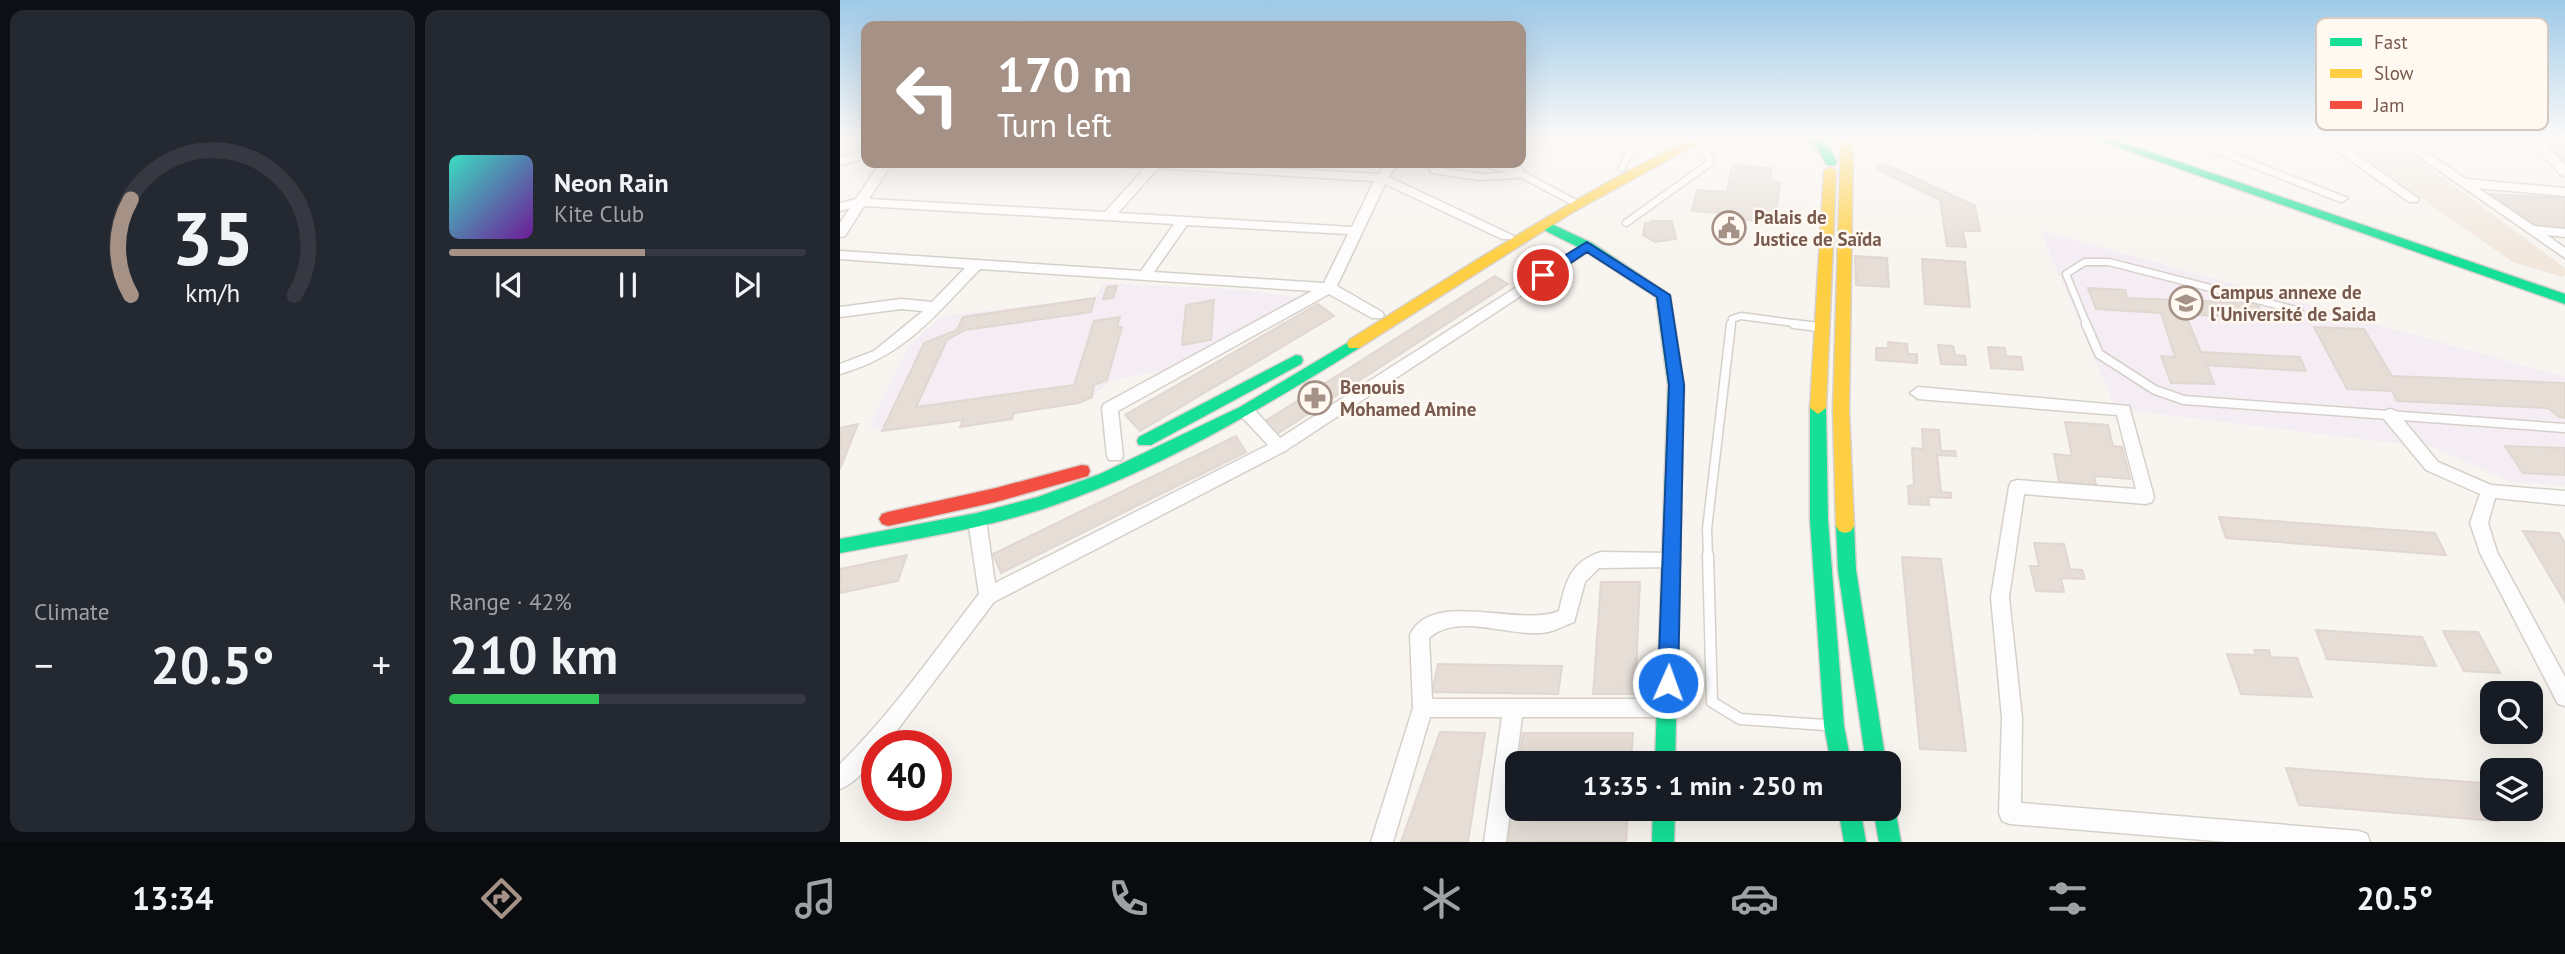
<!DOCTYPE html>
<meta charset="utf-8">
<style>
body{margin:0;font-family:"PT Sans",sans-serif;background:#242831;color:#f1f3f6;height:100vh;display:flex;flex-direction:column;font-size:26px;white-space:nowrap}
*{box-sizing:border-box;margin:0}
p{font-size:23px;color:#9ea1a6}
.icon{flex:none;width:38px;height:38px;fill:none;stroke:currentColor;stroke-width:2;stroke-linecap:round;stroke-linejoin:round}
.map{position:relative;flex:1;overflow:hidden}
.panel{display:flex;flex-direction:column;gap:10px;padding:10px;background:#0d0f14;width:840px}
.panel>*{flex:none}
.top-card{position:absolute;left:21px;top:21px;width:665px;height:147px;border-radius:14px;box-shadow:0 7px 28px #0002;background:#a59186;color:#fff;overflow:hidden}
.tools{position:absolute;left:1640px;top:681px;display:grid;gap:14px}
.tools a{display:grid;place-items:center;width:63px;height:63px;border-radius:14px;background:#171b24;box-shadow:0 7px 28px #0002;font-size:35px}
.speed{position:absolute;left:21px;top:730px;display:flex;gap:14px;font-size:35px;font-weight:700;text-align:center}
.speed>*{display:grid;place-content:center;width:91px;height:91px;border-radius:50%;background:#171b24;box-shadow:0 7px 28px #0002;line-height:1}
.speed .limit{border:10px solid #d22;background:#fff;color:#111}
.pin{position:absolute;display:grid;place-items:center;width:60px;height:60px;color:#fff;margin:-30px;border:4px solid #fff;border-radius:50%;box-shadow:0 2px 7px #0007}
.me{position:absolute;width:77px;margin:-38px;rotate:2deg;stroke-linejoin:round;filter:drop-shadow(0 0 5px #0008)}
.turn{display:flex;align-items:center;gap:24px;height:147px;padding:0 21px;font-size:32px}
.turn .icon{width:91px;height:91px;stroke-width:2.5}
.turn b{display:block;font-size:49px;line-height:60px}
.big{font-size:52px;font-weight:700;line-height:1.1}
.panel .widget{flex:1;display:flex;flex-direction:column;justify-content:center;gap:10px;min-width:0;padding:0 24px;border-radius:14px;background:#242831}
.panel .dial{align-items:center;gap:0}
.dial svg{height:182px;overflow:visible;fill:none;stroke:#363941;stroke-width:7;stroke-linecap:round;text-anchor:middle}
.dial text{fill:#f1f3f6;stroke:none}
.song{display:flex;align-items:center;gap:21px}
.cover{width:84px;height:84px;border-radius:10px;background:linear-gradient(135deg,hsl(170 70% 55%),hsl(280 70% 35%))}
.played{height:7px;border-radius:4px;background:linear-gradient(90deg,#a59186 55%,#363941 55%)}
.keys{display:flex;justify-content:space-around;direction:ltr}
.heat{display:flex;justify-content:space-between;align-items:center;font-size:38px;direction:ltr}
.charge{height:10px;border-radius:5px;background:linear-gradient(90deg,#34c759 42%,#363941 0)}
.panel .tiles{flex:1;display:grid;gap:10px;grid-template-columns:repeat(2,1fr)}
.trip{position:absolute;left:665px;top:751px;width:396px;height:70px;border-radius:14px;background:#171b24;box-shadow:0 7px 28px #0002;font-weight:700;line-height:70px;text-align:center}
.dock{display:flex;height:112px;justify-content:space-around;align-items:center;background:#090b0e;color:#9ea1a6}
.dock .icon{width:49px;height:49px}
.dock .active{color:#a59186}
.dock b{font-size:32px;color:#f1f3f6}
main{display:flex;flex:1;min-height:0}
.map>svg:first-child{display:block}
.residential{fill:#f1e7dd}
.education{fill:#f5edf4}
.building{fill:#e5ddd6;stroke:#e1d7d1;stroke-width:2}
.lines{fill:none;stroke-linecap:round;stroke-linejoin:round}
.lane-far2-casing{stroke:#d6d0ca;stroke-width:9}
.lane-far1-casing{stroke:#d6d0ca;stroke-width:11}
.lane-casing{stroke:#d6d0ca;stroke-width:13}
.street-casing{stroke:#d6d0ca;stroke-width:3}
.fast-casing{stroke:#d8d0cb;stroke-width:3}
.slow-casing{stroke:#d8d0cb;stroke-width:3}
.jam-casing{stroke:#d8d0cb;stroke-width:3}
.lane-far2{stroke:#fefdfd;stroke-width:6}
.lane-far1{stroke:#fefdfd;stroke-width:8}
.lane{stroke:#fefdfd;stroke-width:10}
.street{fill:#fefdfd;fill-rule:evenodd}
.fast{fill:#16e098;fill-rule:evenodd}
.slow{fill:#ffcf43;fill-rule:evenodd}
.jam{fill:#f24e42;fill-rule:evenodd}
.route{fill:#1a73e8;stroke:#114b97;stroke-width:2}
.labels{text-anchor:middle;stroke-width:5;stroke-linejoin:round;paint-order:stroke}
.poi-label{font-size:19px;font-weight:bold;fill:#785b4e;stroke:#fff9f2;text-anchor:start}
.key{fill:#fff9f2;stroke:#d6cac1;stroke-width:2}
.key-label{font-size:19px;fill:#785b4e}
</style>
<main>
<section class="panel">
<div class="tiles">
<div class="widget dial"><svg viewBox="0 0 100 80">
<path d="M14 69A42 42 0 1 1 86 69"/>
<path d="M14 69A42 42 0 0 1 14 27" stroke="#a59186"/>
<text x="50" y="56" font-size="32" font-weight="700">35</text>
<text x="50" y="72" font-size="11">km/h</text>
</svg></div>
<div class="widget">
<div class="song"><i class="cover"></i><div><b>Neon Rain</b><p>Kite Club</p></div></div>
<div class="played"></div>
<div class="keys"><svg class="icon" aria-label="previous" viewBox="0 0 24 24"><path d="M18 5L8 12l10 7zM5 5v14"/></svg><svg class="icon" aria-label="pause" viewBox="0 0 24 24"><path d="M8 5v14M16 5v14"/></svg><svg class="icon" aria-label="next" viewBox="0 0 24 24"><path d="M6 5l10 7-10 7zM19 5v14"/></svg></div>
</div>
<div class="widget"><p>Climate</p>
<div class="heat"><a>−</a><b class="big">20.5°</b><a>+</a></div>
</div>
<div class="widget"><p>Range · 42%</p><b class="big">210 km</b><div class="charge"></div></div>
</div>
</section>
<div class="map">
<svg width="1725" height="842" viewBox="0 0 1725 842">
<rect width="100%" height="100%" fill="#f8f4ef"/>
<path class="residential" d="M1495 138H1550L1725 268V275L1723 277 1673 262Z"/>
<g class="education">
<path d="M1200 230 1725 377V486L1670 482 1596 448 1276 409Z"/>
<path d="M264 283 405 290 459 298 326 370 272 380 252 397 239 403 42 431 30 426 69 345 102 316 254 298Z"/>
</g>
<g class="building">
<path d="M1706 143H1725V163Z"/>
<path d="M1044 163 1135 206 1140 231H1123L1126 247 1107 246 1100 200 1036 169Z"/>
<path d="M892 165 932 168 930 179 940 183 935 222 896 219 897 214 852 211 857 190 887 192Z"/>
<path d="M1650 194 1725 198V230L1694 228 1649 197Z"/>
<path d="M811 221H832L836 239 815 242 803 235 805 223H812Z"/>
<path d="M1015 256 1047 258 1049 287 1016 285Z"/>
<path d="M1082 259 1125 262 1130 307 1085 304Z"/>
<path d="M655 276 668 284 437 434 424 422Z"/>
<path d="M277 286 273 298 263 299 267 287Z"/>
<path d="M1248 288 1285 290 1287 298 1417 303 1423 319 1345 314 1361 352 1460 357 1466 371 1367 365 1374 384 1331 383 1321 356 1335 357 1321 313 1256 309Z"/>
<path d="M255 298 251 312 125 330 107 340 76 407 234 385 254 321 280 317 277 327H282L267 380 254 385 252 397 239 403 174 413 172 419 120 427 123 420 42 431 84 343 117 330 123 317Z"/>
<path d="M374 300 371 340 342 345 346 305Z"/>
<path d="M478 304 494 316 300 431 285 415Z"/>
<path d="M1474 327 1524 329 1552 376 1725 383V418L1719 417 1708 408 1557 401 1552 391 1507 389Z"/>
<path d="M1048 342 1067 344 1068 354H1077V363L1036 360V348H1048Z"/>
<path d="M1098 345 1113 346 1115 355 1125 356 1126 365 1101 364Z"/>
<path d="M1148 347 1165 348 1166 356 1181 357 1183 370 1151 368Z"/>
<path d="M1225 422 1268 425 1273 446 1282 447 1290 479 1254 476 1256 485 1219 482 1214 454 1232 456Z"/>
<path d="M18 424 0 469V428Z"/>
<path d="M1082 429 1099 430 1101 451H1115L1116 456 1097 455 1101 492 1111 493V498L1088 497 1089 505 1069 504 1068 486 1074 485 1072 448 1083 449Z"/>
<path d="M396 436 406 452 161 573 153 554Z"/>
<path d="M1665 446 1725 448V475L1683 473Z"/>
<path d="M1379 517 1595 533 1606 555 1386 538Z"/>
<path d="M1683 531 1719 533 1725 543V602Z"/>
<path d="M1194 543 1224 544 1230 569 1242 570 1245 579 1221 578 1224 592 1196 591 1190 566H1199Z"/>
<path d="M67 555 58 581 0 593V569Z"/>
<path d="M1062 557 1101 559 1126 751 1080 749Z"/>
<path d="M761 582H800L795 694H753Z"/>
<path d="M1476 630 1582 637 1596 666 1487 659Z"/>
<path d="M1603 631 1638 632 1660 673 1624 671Z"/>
<path d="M1414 650H1429L1431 657 1457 658 1472 697 1401 694 1387 654 1416 655Z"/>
<path d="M598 664 722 666 718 694 592 692Z"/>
<path d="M600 732 645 733 628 842H561Z"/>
<path d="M683 733H793L791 763H679Z"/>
<path d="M1446 768 1641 783 1659 821 1459 805Z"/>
<path d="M677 778V808H788L786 842H668Z"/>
</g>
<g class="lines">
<defs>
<g id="lane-far2">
<path d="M592 163 593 170 640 177 677 175"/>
<path d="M645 163 683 175 739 205"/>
<path d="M674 163 683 175"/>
<path d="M782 168 791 150 807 138"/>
<path d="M786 223 871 162 860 139"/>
<path d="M891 325 892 319 901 316 967 325"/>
<path d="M1247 325 1226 274 1245 262H1269L1460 311"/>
</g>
<g id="lane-far1">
<path d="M954 324 978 327"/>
<path d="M1246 324 1259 354 1315 390 1344 400 1725 428"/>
<path d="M868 556 867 529 891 324"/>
</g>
<path id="lane" d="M868 555 872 702 900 719 985 725"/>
<g id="street">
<path d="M1337 138H1354L1508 198 1502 202 1498 201Z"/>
<path d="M1479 138H1493L1579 199 1577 202H1569Z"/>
<path d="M1552 138H1566L1626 179 1725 188V196L1638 188 1694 226 1725 229V237L1707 235 1725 248V258Z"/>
<path d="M1687 138H1699L1725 165V176L1721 175Z"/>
<path d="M26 151V158L0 165V157Z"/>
<path d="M40 163H52L29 199 265 212 305 168 287 167 281 163H344L539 174 546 163H558L549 177 674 236 672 239H662L545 184 497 286 542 312 544 315 542 318H532L489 294 278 411 283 456 281 460H269L267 456 262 408 264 404 472 291 140 269C95 315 65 356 0 374V364L34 351 83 311 61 309 0 317V307L61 299 92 302 125 268 0 259V251L301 271 334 224 24 206 5 236 0 237V223L10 208 0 211V203L16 199ZM318 168 534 181 512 227 278 213ZM347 225 508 234 484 283 314 272Z"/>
<path d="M747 242 752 243V249L445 451 154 602 45 746H37C37 762 15 783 0 789V764C52 713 94 652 139 594L128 520 131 515 137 513 143 515 146 520 155 583 428 445 400 415 398 411 400 407H412L440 438Z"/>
<path d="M1078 387 1289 406 1314 497 1312 502 1306 504 1184 494 1169 597 1182 718 1181 803 1519 831 1527 834 1530 842H1388L1170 824 1162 821 1159 813 1162 718 1151 597 1169 487 1171 482 1177 480 1296 489 1277 415 1078 399 1070 393Z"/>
<path d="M1550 409 1556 411 1598 462 1651 485 1725 491V505L1655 498 1648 523 1657 552 1725 677V706L1718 704 1640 553 1630 523 1640 494 1586 470 1544 419 1542 415 1544 411Z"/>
<path d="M761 552 832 553 838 555 841 560 838 565 832 567 759 568 745 582 734 622C725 625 717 630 708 632 671 639 620 611 589 638L592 699H827L834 701 837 708 834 715 827 717H682L666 842H644L662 717H590L553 842H531L573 708 570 635C591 588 680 628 719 611 726 581 730 562 761 552Z"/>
</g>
<g id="fast">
<path d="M964 138C986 138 987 145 997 162L995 165H987L976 147Z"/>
<path d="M1252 138H1269L1725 294V304Z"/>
<path d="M705 221 752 243 830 295 844 385 835 763H815L828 385 816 297 742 249 700 228V222Z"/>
<path d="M514 339 519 340 521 344 519 348C419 410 316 472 203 509 137 530 68 540 0 553V539L137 513 198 497 260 474 400 407Z"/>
<path d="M456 355 461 356 463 360 461 364 311 445H299L297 441 299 437Z"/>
<path d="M978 402 986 408 988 520 1004 726 1011 763H991L984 726 970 520V408Z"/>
<path d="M1005 519 1011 521 1014 526 1016 570 1046 763H1026L998 570 996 526 999 521Z"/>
<path d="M1048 799 1055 808 1061 842H1039L1033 808H1048Z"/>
<path d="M813 808H835L834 842H812Z"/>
<path d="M998 808H1020L1026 842H1004Z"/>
</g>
<g id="slow">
<path d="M853 138H868L733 212 519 348H509L507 344 509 340C622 270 733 196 853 138Z"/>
<path d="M1001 138H1013L1009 411 1014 526 1011 531 1005 533 999 531 996 526 993 411Z"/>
<path d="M990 167 996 171 986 408 978 414 970 408 984 171Z"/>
</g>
<path id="jam" d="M242 465 248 466 250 471 248 476 156 502 48 526 42 524 39 519 42 514 48 512 156 488Z"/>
</defs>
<use href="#lane-far2" class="lane-far2-casing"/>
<use href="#lane-far1" class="lane-far1-casing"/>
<use href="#lane" class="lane-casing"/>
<use href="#street" class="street-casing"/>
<use href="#fast" class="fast-casing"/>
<use href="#slow" class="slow-casing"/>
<use href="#jam" class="jam-casing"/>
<use href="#lane-far2" class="lane-far2"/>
<use href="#lane-far1" class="lane-far1"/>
<use href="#lane" class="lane"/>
<use href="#street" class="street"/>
<use href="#fast" class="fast"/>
<use href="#slow" class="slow"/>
<use href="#jam" class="jam"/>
</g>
<linearGradient id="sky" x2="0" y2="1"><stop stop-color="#9ec9e8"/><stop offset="0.54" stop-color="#fcfaf8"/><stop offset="1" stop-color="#fcfaf8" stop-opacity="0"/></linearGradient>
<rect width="1725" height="256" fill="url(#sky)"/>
<path class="route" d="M747 242 830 295 844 385 838 683 835 690 828 693 821 690 818 683 829 385 817 297 747 252 708 278H698V272Z"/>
<defs>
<symbol id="civic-ring" viewBox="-11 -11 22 22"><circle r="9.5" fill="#fff9f2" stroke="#a59186" stroke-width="1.5"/><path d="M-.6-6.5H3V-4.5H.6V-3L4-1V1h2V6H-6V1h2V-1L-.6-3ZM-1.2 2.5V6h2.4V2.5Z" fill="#a59186"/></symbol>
<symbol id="university-ring" viewBox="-11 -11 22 22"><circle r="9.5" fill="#fff9f2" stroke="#a59186" stroke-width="1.5"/><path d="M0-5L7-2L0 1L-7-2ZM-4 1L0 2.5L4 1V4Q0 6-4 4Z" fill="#a59186"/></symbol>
<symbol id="pharmacy-ring" viewBox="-11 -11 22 22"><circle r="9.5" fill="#fff9f2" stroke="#a59186" stroke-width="1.5"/><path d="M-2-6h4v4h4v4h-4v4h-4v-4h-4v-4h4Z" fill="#a59186"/></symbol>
</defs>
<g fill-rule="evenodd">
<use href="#civic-ring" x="870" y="209" width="38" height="38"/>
<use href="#university-ring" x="1327" y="284" width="38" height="38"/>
<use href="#pharmacy-ring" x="456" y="379" width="38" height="38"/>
</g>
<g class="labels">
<g class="poi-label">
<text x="914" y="224">Palais de<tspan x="914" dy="22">Justice de Saïda</tspan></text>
<text x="1370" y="299">Campus annexe de<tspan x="1370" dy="22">l'Université de Saida</tspan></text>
<text x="500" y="394">Benouis<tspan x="500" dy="22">Mohamed Amine</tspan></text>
</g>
</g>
<rect x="1476" y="18" width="232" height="112" rx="10" class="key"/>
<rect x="1490" y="38" width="32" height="8" fill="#16e098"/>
<rect x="1490" y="69" width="32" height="9" fill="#ffcf43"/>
<rect x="1490" y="101" width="32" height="8" fill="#f24e42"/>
<g class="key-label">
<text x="1534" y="49">Fast</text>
<text x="1534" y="80">Slow</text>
<text x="1534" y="112">Jam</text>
</g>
</svg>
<div class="tools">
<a><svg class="icon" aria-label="search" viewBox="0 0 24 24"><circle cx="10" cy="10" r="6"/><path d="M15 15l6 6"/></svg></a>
<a><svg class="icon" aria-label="layers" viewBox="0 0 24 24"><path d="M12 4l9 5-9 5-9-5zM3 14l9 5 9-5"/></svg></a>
</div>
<div class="speed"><div class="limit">40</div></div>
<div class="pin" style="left:703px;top:275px;background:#d93025"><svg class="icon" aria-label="arrive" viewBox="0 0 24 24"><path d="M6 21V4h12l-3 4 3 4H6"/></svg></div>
<svg class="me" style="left:828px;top:683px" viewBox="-20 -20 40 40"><circle r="17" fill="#1a73e8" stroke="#fff" stroke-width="3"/><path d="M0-11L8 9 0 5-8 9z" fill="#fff"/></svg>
<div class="trip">13:35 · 1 min · 250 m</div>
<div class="top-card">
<div class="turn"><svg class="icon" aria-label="left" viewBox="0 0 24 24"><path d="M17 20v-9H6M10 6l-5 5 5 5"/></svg><div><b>170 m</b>Turn left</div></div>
</div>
</div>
</main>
<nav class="dock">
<b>13:34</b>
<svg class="icon active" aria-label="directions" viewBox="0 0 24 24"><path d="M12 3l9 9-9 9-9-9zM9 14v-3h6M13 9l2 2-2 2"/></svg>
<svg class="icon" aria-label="music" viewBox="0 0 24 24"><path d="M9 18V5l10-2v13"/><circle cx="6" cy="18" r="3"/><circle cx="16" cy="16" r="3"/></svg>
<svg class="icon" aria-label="phone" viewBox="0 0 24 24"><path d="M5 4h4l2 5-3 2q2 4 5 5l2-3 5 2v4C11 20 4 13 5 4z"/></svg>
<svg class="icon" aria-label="climate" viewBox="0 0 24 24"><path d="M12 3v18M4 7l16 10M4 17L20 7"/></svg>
<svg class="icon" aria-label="car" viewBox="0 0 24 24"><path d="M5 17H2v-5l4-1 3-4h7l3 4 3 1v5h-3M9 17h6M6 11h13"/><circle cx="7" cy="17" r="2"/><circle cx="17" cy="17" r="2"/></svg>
<svg class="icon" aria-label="filters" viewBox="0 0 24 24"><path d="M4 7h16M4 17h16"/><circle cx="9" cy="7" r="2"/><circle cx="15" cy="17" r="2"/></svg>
<b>20.5°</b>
</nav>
